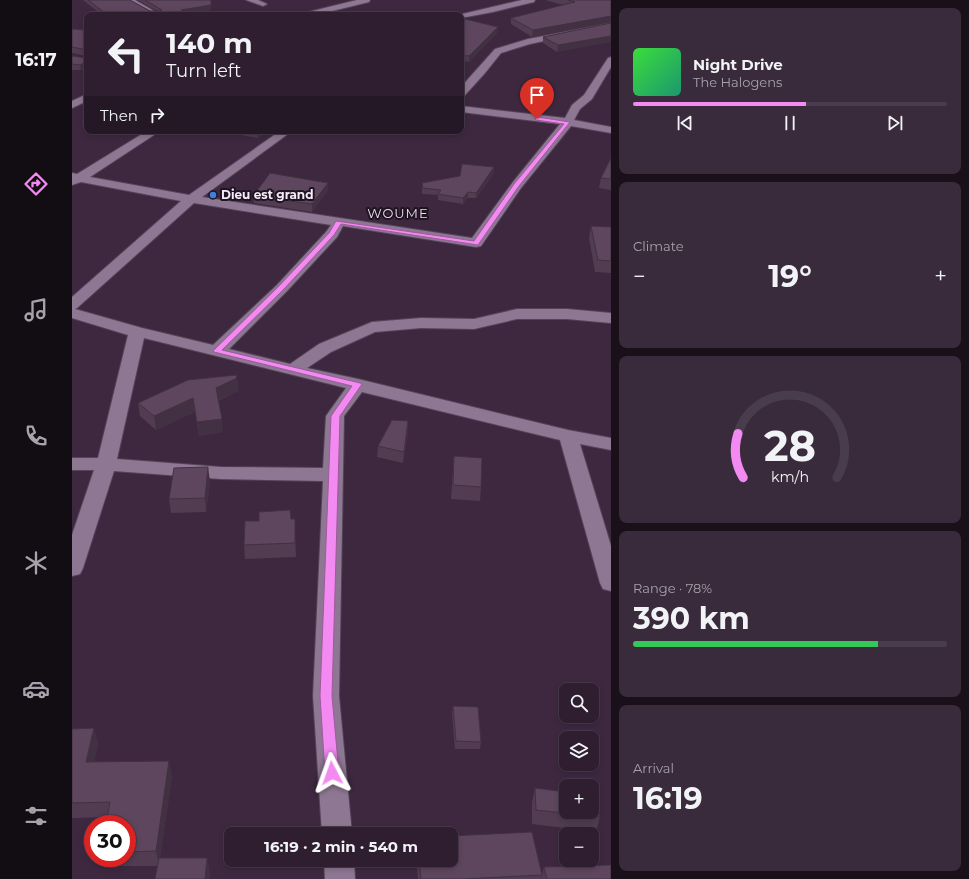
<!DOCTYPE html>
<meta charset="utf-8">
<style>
body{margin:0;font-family:Montserrat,sans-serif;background:#3a2b3c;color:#f1f3f6;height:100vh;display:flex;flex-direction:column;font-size:15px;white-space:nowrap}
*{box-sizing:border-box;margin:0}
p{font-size:13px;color:#a7a2ab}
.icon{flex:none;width:22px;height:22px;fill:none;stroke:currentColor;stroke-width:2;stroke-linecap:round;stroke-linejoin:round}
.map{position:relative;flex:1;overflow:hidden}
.details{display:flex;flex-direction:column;gap:8px;padding:8px;background:#19101a;width:358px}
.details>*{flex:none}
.banner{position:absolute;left:12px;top:12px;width:380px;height:122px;border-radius:8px;box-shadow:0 2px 6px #0003,0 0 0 1px #493c4c;background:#2e1e30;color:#f1f3f6;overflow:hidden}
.buttons{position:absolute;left:487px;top:683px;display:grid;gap:8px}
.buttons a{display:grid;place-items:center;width:40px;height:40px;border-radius:8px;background:#2e1e30;box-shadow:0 2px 6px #0003,0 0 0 1px #493c4c;font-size:20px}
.speed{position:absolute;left:12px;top:815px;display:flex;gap:8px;font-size:20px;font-weight:700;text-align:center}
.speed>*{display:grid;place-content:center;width:52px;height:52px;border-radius:50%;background:#2e1e30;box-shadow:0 2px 6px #0003,0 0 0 1px #493c4c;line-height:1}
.speed .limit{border:6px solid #d22;background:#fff;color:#111}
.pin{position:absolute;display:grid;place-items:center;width:34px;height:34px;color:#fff;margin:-41px -17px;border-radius:50% 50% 50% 0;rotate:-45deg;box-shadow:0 0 4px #0007}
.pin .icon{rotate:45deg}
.me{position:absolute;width:44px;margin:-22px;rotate:356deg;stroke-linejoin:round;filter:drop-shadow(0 0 3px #0008)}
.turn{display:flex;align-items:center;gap:14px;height:84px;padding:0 16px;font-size:18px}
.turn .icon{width:52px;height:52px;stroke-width:2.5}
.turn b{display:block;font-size:28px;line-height:34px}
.then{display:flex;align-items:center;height:38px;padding:0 16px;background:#0003;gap:8px;font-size:15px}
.big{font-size:30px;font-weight:700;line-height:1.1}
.details .widget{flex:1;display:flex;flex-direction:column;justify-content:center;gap:6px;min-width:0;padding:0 14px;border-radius:8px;background:#3a2b3c}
.details .dial{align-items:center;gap:0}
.dial svg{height:104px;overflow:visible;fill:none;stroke:#493c4c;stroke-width:7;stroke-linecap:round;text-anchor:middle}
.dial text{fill:#f1f3f6;stroke:none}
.song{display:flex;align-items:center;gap:12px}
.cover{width:48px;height:48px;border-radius:6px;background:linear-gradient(135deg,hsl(120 70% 55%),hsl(160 70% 35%))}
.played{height:4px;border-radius:2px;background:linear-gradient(90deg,#f38af2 55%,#493c4c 55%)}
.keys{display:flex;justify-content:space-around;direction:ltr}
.heat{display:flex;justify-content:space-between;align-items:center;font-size:22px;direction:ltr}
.charge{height:6px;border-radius:3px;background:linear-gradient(90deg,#34c759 78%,#493c4c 0)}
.trip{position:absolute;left:152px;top:827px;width:234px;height:40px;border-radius:8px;background:#2e1e30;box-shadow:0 2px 6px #0003,0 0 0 1px #493c4c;font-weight:700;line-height:40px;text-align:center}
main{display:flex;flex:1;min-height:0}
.dock{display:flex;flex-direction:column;width:72px;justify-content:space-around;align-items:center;background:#120c13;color:#a7a2ab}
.dock .icon{width:28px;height:28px}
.dock .on{color:#f38af2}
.dock b{font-size:18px;color:#f1f3f6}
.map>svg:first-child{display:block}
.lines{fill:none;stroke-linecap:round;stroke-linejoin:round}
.street-casing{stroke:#564459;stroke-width:2}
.street{fill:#8e7792;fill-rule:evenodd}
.wall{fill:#513c52}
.shaded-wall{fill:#423142}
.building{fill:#5e465f;stroke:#423142}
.route{fill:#f38af2;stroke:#9e5a9d}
.shop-dot{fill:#3f7fe0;stroke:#1e1520;stroke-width:1.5}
.labels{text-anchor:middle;stroke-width:4;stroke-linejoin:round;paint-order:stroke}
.far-poi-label{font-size:12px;font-weight:bold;fill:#f6e9f9;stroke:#1e1520;text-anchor:start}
.far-quarter-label{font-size:13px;letter-spacing:1px;fill:#f1d6f5;stroke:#1e1520}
</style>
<main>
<nav class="dock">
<b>16:17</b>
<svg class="icon on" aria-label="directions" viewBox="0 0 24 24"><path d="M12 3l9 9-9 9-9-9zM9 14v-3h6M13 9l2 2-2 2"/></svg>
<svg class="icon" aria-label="music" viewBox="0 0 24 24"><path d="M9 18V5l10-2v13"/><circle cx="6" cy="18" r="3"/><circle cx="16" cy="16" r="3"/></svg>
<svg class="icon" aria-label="phone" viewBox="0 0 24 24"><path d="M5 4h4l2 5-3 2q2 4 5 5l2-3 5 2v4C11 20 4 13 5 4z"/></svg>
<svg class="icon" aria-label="climate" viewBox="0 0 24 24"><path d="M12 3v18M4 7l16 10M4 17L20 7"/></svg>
<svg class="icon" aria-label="car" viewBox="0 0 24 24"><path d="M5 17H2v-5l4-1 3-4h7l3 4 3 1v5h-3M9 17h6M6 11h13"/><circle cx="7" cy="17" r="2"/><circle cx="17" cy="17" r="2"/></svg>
<svg class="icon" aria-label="filters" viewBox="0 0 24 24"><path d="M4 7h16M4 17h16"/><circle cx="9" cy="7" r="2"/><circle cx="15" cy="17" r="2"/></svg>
</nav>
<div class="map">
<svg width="539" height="879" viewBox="0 0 539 879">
<rect width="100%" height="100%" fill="#3d2840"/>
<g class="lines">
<defs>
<g id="street">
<path d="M53 0H63L89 15H79Z"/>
<path d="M174 0H186L195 4 191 6Z"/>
<path d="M285 0H298L297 2 244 15H231L232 13Z"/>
<path d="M450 0H463L462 2 421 12 389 18V15H386Z"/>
<path d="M539 23V27L458 44 429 53 413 73 393 95 389 96V87L423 49 456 39Z"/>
<path d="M539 57V67L520 99 508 109 502 120 539 127V133L499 126 449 188 409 246 404 247 271 226 265 237 215 291 157 349 218 364 247 344 300 322 349 318 402 319 445 309H495L539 313V323L495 319H445L402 329 349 328 303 332 259 352 235 368 286 379 496 430 539 438V450L508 444 539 546V591L531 589 528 583 488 440 290 392 272 416 267 696 280 834H250L241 696 251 481 149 479 42 471 11 568 8 574 0 576V535L22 470H0V458H26L56 335 0 318V297L109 201 9 182 0 185V173L5 174 75 131H88L18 177 117 195 208 131H220L130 197 400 238 441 182 488 124 389 112V106L493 118 500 105 512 95 536 58ZM122 203 259 225 254 232 205 285 141 345 70 328 3 309 5 308ZM72 338 274 388 254 416 251 468 149 467 45 459Z"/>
<path d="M15 94V101L0 108V101Z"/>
<path d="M252 860H282L283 879H253Z"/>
</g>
</defs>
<use href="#street" class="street-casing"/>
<use href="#street" class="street"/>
</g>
<g class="wall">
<path d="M11 0H58L78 11H85L66 0H139V10L119 13 124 15H30Z"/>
<path d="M473 0H539V22L460 37 439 24V18L491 5Z"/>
<path d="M389 18 425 33 397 62 389 61Z"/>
<path d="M539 23 485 52 471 43V37Z"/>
<path d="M0 29 15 30V56L0 53Z"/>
<path d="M0 56 14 58 9 70H0Z"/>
<path d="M15 117V128L11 127 10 121Z"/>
<path d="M35 131H47L44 133Z"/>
<path d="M146 131H198L186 138Z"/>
<path d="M539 158V190L527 188 529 178Z"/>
<path d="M422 167V173L404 198H396L391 204 366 200V195L350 194V183L388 176Z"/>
<path d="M256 190 240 212 182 203 181 196Z"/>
<path d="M519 226 539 227V273L523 272 517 238Z"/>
<path d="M165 378 166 391 146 401 151 432 127 436 123 412 84 430 68 416 66 403Z"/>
<path d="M336 432 331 463 305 457 306 446Z"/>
<path d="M382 456 409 487 408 501 379 499Z"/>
<path d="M138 481 134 512 99 513 97 499Z"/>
<path d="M219 519 223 533 224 557 173 559 172 545Z"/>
<path d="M381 706 409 742 408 749H383L380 714Z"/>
<path d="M0 729 26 743 22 762 100 776 88 858H135L138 875V879H83L85 866H33L31 858H55V824L36 817 0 818Z"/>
<path d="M463 788 528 817 524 832 460 824V803Z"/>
<path d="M344 860H379L470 875 469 879H346Z"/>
<path d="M472 867 539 879H469Z"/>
</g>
<g class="shaded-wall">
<path d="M139 0V10L110 15 109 10Z"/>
<path d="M539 16V22L460 37 461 30Z"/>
<path d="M426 27 425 33 397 62V56Z"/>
<path d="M539 36V42L485 52 486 45Z"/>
<path d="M15 62V68L9 70 8 65Z"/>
<path d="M185 131H198L186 138Z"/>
<path d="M422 167V173L404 198V193Z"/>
<path d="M256 183V190L240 212V204Z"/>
<path d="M396 192V198L391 204V198Z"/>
<path d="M165 378 166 391 145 401 144 388Z"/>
<path d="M121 398 123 412 84 430 82 416Z"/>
<path d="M150 419 151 432 127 436 125 422Z"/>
<path d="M336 421V432L331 463 332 452Z"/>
<path d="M136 467 138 481 134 512 133 498Z"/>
<path d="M22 728 26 743 19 777 14 762Z"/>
<path d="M97 761 100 776 87 866 84 851Z"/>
<path d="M135 858 138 875V879H133Z"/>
</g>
<g class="building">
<path d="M16 0H58L78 11H88L90 10 73 0H139V5L109 10 124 15H36Z"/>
<path d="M496 0H539V16L461 30 439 18 503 2Z"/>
<path d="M389 18 426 27 397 56 389 55Z"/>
<path d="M539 23V36L486 45 471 37Z"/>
<path d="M0 29 15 30V50L0 47Z"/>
<path d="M0 56 14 58 15 57V62L8 65 0 64Z"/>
<path d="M15 117V122L10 121Z"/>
<path d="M539 158V179L529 178Z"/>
<path d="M390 164 422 167 404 193 396 192 391 198 366 194 369 190 351 188 350 183 388 176Z"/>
<path d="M198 173 256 183 240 204 181 196Z"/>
<path d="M519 226 539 227V261L526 260Z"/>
<path d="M164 375 165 378 144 388 150 419 125 422 121 398 82 416 66 403 116 380Z"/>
<path d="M320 420 336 421 332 452 306 446Z"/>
<path d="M382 456 410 458 409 487 381 485Z"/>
<path d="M136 467 133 498 97 499 102 468Z"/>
<path d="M218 510 219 519H223V543L172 545 173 521H187V512Z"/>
<path d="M381 706 406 707 409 742 384 741Z"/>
<path d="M22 728 14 762 97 761 84 851 55 852V824H34L38 802 0 803V729Z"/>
<path d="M463 788 494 792V812H520V795L526 796 528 817 464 810Z"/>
<path d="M460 832 470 875 390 879H349L347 860H379V836Z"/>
<path d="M87 858H135L133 879H83Z"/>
<path d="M539 865V879H475L472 867Z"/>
</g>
<path class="route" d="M465 117 498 122 447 186 406 245 269 224 262 235 212 289 150 350 288 383 290 384 268 416 260 696 267 773 265 777 260 779 255 777 253 773 248 696 259 416 280 386 142 352 141 351 207 286 257 233 264 221 402 241 442 184 492 124 464 120 463 119Z"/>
<circle class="shop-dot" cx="141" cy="195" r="4"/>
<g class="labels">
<g class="far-poi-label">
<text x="149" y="199">Dieu est grand</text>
</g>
<g class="far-quarter-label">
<text x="326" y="218">WOUME</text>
</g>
</g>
</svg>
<div class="buttons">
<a><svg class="icon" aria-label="search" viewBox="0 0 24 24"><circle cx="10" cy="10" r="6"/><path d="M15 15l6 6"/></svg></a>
<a><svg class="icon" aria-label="layers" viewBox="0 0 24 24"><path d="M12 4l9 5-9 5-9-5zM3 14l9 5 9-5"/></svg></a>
<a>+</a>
<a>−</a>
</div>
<div class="speed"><div class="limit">30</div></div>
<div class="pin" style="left:465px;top:119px;background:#d93025"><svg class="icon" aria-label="arrive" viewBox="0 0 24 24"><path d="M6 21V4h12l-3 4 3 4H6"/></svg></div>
<svg class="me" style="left:260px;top:773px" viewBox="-20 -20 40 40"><path d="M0-17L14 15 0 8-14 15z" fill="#f38af2" stroke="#fff" stroke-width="4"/></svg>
<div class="trip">16:19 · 2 min · 540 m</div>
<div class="banner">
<div class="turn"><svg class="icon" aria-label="left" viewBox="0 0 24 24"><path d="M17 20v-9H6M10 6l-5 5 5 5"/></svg><div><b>140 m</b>Turn left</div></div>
<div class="then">Then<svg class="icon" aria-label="right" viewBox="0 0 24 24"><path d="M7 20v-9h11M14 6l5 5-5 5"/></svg></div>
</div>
</div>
<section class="details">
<div class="widget">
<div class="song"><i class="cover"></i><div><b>Night Drive</b><p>The Halogens</p></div></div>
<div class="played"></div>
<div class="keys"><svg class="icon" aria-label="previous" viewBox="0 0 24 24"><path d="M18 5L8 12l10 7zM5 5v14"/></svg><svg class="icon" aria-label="pause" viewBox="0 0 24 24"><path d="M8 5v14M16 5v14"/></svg><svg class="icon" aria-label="next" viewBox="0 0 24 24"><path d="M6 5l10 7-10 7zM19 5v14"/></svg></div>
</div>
<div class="widget"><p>Climate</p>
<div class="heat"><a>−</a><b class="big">19°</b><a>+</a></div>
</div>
<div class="widget dial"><svg viewBox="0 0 100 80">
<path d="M14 69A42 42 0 1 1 86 69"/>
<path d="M14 69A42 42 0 0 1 10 35" stroke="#f38af2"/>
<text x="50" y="56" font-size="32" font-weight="700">28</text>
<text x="50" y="72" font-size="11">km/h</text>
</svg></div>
<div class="widget"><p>Range · 78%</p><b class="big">390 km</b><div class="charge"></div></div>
<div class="widget"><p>Arrival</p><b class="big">16:19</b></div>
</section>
</main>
